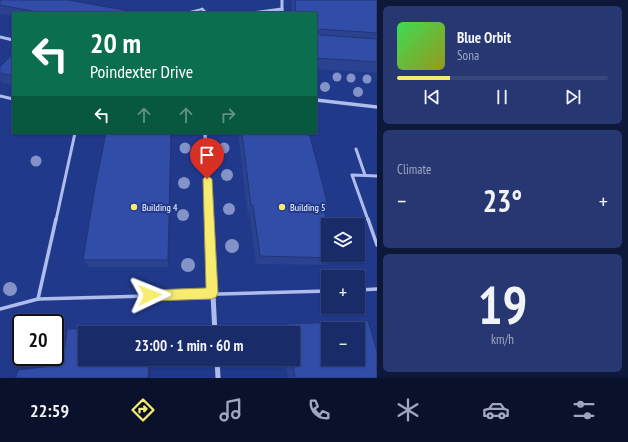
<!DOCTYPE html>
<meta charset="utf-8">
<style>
body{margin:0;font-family:"PT Sans Narrow",sans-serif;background:#263771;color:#f1f3f6;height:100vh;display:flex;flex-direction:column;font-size:15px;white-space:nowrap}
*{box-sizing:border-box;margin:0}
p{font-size:13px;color:#9fa7c0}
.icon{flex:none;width:22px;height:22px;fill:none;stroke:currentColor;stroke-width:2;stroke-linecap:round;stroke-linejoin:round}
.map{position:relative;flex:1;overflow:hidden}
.sheet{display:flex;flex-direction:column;gap:6px;padding:6px;background:#0e1839;width:251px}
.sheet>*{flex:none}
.hud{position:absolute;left:12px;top:12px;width:305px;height:122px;border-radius:0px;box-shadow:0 1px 3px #0004,0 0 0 1px #37477c;background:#0b6e4f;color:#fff;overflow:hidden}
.controls{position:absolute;left:321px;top:218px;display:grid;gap:8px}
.controls a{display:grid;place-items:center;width:44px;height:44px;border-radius:0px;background:#192b68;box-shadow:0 1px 3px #0004,0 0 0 1px #37477c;font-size:20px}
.speed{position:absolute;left:12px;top:314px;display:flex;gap:8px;font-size:20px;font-weight:700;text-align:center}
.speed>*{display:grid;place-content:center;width:52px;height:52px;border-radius:50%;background:#192b68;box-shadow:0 1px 3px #0004,0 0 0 1px #37477c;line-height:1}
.speed .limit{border:2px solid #111;border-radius:6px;background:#fff;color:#111}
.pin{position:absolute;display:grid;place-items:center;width:34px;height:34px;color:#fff;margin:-41px -17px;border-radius:50% 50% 50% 0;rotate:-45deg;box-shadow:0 0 4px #0007}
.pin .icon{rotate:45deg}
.me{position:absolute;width:44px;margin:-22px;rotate:88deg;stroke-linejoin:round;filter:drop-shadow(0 0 3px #0008)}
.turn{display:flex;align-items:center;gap:14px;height:84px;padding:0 12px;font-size:18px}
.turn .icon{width:52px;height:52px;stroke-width:2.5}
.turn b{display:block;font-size:28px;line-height:34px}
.lanes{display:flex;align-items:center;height:38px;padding:0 12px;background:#0003;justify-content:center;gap:20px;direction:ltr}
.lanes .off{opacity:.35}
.big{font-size:30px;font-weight:800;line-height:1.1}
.sheet .card{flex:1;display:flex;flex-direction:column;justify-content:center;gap:6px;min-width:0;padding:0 14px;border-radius:6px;background:#263771}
.sheet .dial{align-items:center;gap:0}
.dial b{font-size:52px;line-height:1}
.song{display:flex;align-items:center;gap:12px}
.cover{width:48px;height:48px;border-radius:6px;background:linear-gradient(135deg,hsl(130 70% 55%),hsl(60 70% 35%))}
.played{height:4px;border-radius:2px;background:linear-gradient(90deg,#f7ec70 25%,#37477c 25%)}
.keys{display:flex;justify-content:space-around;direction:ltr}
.heat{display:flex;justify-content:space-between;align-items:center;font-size:22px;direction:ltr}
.trip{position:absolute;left:78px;top:326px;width:222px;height:40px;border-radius:0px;background:#192b68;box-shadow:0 1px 3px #0004,0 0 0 1px #37477c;font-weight:800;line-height:40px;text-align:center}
.tab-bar{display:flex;height:64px;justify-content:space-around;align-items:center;background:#0a112a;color:#9fa7c0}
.tab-bar .icon{width:28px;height:28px}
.tab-bar .selected{color:#f7ec70}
.tab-bar b{font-size:18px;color:#f1f3f6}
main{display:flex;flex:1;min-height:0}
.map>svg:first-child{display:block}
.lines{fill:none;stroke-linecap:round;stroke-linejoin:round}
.lane-far2{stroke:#aebdeb;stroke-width:2}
.lane-far1{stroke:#aebdeb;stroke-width:3}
.lane{stroke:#aebdeb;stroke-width:3.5}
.street-far2{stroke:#aebdeb;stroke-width:3}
.street-far1{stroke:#aebdeb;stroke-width:3.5}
.street{stroke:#aebdeb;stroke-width:5}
.tree{fill:#8393c7}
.wall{fill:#2a4290}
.shaded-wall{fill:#223676}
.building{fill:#314da8;stroke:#223676;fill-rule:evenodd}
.route{fill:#f7ec70;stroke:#a19949}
.poi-dot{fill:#f7ec70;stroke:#21398b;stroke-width:1.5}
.labels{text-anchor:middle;stroke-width:4;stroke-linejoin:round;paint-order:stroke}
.poi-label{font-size:10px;fill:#fff;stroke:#21398b;text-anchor:start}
</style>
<main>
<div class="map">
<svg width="377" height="378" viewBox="0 0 377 378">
<rect width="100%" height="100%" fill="#21398b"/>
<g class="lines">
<g class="lane-far2">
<path d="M186 13 202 9"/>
<path d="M0 96H2"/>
</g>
<g class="lane-far1">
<path d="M0 96 13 99"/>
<path d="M356 149 365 175"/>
<path d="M56 220 75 133"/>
<path d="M368 220 352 175 377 176"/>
</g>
<g class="lane">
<path d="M56 219 38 299 328 291"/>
<path d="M368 219 377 245"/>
<path d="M358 290 377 289"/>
<path d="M0 309 38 299"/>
</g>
<g class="street-far2">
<path d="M282 0V13"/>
<path d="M202 9 206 13"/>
<path d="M252 13 282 9"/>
<path d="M0 37 13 40"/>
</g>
<g class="street-far1">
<path d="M316 100 377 107"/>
<path d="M205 133 209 220"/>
</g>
<g class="street">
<path d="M209 219 215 333"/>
<path d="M217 359 218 378"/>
</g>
</g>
<g class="tree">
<circle cx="337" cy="77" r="4.5"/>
<circle cx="351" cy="78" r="4.5"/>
<circle cx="367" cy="79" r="4.5"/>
<circle cx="325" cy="87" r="5"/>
<circle cx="358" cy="92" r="5"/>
<circle cx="185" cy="148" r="5.5"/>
<circle cx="224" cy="148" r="5.5"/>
<circle cx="36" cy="161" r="5.5"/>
<circle cx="227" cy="175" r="6"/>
<circle cx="184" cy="183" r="6"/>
<circle cx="229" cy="209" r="6"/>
<circle cx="183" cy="215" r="6"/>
<circle cx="232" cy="246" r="7"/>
<circle cx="188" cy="265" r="7"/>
<circle cx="10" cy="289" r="7"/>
</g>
<g class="wall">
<path d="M0 0 140 13H13V16L0 14Z"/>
<path d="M291 0H377V73L316 69V13H292Z"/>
<path d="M13 54V85L2 83 0 80V67Z"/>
<path d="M172 133 169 267H89L83 260Z"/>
<path d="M238 133H309L328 207 324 211 337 258 329 265 256 264 250 215H248Z"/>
<path d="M286 324 377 351V378H288L285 359H293V333H281L280 328Z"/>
</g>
<g class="shaded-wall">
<path d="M171 133H172L169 267 168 260Z"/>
<path d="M151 328 153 332V333H150Z"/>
<path d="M149 359H152L151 378H148Z"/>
</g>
<g class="building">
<path d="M0 0H68L140 13H43L0 5Z"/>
<path d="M295 0H377V33L320 29 317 32 320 35 377 39V62L316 58V13H296Z"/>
<path d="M13 54V76L0 73V67Z"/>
<path d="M106 133H171L168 260H83L95 188Z"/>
<path d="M242 133H309L322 182 328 207H323L328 225V255H336L337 258 260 256 253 205 251 206Z"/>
<path d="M368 321 377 351V368H376L377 370V378H295L292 359H293V333H288L286 324ZM328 329H358V359H328Z"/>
<path d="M151 328 150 333H85V359H149L148 378H2L16 377 18 370 51 366 64 354 67 329Z"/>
</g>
<path class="route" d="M207 175 212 179 218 293 216 297 212 299 150 301 146 299 144 295 146 291 150 290 206 288 203 179Z"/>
<g class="poi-dot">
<circle cx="134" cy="207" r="4"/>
<circle cx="282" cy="207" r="4"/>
</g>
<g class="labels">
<g class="poi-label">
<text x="142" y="211">Building 4</text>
<text x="290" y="211">Building 5</text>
</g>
</g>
</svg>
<div class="controls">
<a><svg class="icon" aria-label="layers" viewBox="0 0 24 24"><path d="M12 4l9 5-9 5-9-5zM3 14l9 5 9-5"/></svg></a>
<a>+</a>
<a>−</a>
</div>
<div class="speed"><div class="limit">20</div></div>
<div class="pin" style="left:207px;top:179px;background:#d93025"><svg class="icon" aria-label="arrive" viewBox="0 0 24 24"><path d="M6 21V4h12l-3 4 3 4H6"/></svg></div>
<svg class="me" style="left:150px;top:295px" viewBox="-20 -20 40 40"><path d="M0-17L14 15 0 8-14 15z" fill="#f7ec70" stroke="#fff" stroke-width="4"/></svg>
<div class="trip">23:00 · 1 min · 60 m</div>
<div class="hud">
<div class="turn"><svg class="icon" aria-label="left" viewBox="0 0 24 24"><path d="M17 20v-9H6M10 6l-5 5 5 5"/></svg><div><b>20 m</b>Poindexter Drive</div></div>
<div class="lanes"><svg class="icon" aria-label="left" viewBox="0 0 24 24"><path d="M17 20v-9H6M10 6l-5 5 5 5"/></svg><svg class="icon off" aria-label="ahead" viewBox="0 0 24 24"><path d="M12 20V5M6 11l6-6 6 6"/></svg><svg class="icon off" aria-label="ahead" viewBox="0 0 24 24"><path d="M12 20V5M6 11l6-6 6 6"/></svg><svg class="icon off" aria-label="right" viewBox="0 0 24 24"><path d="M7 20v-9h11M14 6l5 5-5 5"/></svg></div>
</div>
</div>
<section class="sheet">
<div class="card">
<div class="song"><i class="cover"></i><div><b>Blue Orbit</b><p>Sona</p></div></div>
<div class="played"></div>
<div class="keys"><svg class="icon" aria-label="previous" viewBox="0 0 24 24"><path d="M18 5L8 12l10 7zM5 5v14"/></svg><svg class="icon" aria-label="pause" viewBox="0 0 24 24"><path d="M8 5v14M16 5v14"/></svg><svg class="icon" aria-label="next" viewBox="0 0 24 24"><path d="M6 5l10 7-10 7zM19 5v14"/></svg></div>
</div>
<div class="card"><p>Climate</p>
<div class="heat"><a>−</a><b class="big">23°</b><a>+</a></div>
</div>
<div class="card dial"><b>19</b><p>km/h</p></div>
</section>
</main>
<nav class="tab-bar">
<b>22:59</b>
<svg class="icon selected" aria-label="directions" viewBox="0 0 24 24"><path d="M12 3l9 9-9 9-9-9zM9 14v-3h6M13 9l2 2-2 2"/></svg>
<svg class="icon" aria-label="music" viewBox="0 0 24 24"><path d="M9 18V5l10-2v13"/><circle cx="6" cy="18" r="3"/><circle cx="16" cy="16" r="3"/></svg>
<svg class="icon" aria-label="phone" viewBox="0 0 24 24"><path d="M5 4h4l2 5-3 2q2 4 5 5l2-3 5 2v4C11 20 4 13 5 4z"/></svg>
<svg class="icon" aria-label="climate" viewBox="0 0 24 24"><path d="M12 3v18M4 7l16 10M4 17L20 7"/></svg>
<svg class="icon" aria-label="car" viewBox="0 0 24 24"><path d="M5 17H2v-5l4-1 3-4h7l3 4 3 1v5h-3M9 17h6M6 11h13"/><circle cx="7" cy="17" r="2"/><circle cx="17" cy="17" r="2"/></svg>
<svg class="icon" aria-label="filters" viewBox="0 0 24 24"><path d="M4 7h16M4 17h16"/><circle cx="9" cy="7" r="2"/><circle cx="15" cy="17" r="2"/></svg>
</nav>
